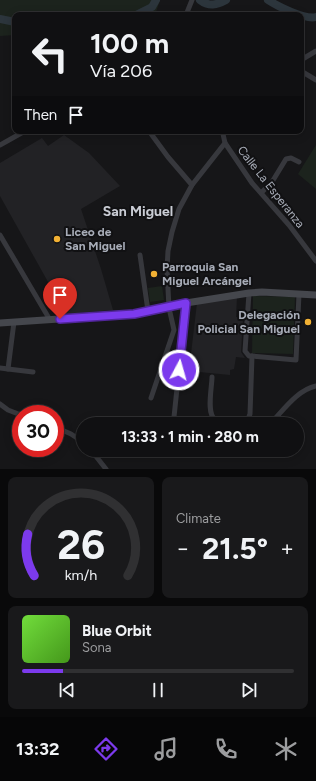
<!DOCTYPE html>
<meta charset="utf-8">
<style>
body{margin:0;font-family:Figtree,sans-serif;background:#19191b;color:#f1f3f6;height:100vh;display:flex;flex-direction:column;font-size:15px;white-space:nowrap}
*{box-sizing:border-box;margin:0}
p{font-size:13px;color:#9c9d9f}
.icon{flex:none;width:22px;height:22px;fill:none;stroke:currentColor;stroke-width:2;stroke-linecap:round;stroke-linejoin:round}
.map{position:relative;height:469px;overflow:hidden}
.sheet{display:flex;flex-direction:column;gap:8px;padding:8px;background:#09090a;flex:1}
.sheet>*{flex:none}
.guide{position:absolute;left:12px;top:12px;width:292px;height:122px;border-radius:8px;box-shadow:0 2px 10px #0003,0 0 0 1px #303032;background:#101012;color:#f1f3f6;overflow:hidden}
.speed{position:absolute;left:12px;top:405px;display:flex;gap:8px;font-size:20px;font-weight:700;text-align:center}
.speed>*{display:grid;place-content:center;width:52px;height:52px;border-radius:50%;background:#101012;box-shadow:0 2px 10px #0003,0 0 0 1px #303032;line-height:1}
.speed .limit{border:6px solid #d22;background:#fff;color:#111}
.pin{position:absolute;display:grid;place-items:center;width:34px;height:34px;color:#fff;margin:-41px -17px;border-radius:50% 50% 50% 0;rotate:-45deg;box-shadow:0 0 4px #0007}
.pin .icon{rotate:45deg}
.me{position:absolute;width:44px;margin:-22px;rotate:6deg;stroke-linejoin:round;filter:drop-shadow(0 0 3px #0008)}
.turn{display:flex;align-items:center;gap:14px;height:84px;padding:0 12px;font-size:18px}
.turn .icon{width:52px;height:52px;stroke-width:2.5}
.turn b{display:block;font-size:28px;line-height:34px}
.then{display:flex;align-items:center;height:38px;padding:0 12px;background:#0003;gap:8px;font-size:15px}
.big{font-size:30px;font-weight:700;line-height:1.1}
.sheet .card{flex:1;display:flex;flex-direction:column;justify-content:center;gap:6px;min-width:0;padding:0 14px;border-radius:8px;background:#19191b}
.sheet .dial{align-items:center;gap:0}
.dial svg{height:104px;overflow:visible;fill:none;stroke:#303032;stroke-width:7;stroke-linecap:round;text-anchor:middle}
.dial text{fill:#f1f3f6;stroke:none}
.song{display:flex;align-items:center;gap:12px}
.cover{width:48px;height:48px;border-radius:6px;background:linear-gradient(135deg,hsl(100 70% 55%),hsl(100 70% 35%))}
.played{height:4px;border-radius:2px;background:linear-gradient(90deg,#7c3aed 15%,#303032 15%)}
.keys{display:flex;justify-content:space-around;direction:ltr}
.heat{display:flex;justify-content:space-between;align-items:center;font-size:22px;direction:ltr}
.sheet .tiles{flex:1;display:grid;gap:8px;grid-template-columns:1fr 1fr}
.card:last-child{grid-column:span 2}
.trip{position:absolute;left:76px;top:417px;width:228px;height:40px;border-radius:20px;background:#101012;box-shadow:0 2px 10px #0003,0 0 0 1px #303032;font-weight:700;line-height:40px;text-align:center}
.menu{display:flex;height:64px;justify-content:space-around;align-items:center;background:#060607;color:#9c9d9f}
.menu .icon{width:28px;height:28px}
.menu .selected{color:#7c3aed}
.menu b{font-size:18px;color:#f1f3f6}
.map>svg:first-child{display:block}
.built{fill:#222225}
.green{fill:#1c231d}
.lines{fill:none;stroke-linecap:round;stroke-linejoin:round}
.river{stroke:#2c353c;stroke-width:8}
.street{stroke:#37383d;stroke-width:5}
.secondary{stroke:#45474d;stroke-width:7}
.route-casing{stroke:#51269a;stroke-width:10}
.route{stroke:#7c3aed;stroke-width:7}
.poi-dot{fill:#f2b134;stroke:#111113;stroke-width:1.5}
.labels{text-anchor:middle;stroke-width:4;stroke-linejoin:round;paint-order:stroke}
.street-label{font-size:12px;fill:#a8adb8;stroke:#111113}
.poi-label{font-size:12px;font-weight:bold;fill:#a8adb8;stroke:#111113;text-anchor:start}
.quarter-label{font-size:14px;font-weight:bold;fill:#c9ccd4;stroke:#111113}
</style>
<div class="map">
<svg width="316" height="469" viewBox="0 0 316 469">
<rect width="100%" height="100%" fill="#161618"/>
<g class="built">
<path d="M64 135 89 153 120 186 81 209 101 269 113 310 66 314 0 196V163L42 138 48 146Z"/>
<path d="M237 297 236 317 243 318 241 352 245 358 236 357 234 369 230 370V375L189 371 197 303Z"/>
</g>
<g class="green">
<path d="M0 0H160L156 12 149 15H15V35L0 36Z"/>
<path d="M316 145V189L298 174Z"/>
<path d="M162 286 164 300 150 302 148 288Z"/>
<path d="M253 296 295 297 293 354 252 353Z"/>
</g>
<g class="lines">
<g class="river">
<path d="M200 0C209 7 217 5 226 0"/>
<path d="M268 0C277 6 305 20 316 17"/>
<path d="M136 15 152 7 156 0"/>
<path d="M0 19 15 22"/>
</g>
<g class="street">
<path d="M186 15 192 0"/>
<path d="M301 60 316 51"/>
<path d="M301 71 316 80"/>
<path d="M149 131 168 157 192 185"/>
<path d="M225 143 252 183 289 225 316 261"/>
<path d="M0 145 25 131"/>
<path d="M261 193 272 182 286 159 291 158 299 162"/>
<path d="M0 235 50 320"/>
<path d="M140 255 148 311"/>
<path d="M252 356 296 360 299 294"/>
<path d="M0 368 8 369 14 322"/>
<path d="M8 369 33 372"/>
<path d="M212 377C212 387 206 414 215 419 220 422 231 423 237 423 243 423 247 422 252 424"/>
<path d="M151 398 174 330 169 308 167 269 168 251 172 232 179 209 192 185 225 143 223 134 221 131"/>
<path d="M0 404 8 410 21 415"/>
<path d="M174 417 186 303"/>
<path d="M247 422 250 414 252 356H249L245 351 249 293"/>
<path d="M270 424C283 411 297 390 316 386"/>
<path d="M55 427 71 434 83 442"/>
<path d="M91 450 106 469"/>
</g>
<path class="secondary" d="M0 323 133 314 186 303 249 293 262 292 316 295"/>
</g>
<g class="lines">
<defs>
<path id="route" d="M60 319 134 314 186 303 179 370"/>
</defs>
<use href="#route" class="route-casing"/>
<use href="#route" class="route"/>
</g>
<g class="poi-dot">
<circle cx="57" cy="239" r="4"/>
<circle cx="154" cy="274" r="4"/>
<circle cx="308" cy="322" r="4"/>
</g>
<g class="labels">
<g class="street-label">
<text transform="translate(271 187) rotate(52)" y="4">Calle La Esperanza</text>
</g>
<g class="poi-label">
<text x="65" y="236">Liceo de<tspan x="65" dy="14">San Miguel</tspan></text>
<text x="162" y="271">Parroquia San<tspan x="162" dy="14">Miguel Arcángel</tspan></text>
<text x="300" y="319" text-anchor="end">Delegación<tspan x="300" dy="14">Policial San Miguel</tspan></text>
</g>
<g class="quarter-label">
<text x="138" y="216">San Miguel</text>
</g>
</g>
</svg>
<div class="speed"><div class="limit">30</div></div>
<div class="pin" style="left:60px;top:319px;background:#d93025"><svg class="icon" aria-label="arrive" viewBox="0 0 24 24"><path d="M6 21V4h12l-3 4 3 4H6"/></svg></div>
<svg class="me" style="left:179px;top:370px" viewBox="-20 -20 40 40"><circle r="17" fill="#7c3aed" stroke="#fff" stroke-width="3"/><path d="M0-11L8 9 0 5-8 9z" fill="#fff"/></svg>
<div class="trip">13:33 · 1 min · 280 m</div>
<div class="guide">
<div class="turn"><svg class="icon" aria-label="left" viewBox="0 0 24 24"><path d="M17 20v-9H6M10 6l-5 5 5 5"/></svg><div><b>100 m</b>Vía 206</div></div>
<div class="then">Then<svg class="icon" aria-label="arrive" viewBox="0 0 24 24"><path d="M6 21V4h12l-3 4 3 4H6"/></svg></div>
</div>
</div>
<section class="sheet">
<div class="tiles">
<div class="card dial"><svg viewBox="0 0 100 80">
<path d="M14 69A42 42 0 1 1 86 69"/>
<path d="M14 69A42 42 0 0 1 9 37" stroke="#7c3aed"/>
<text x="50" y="56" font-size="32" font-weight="700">26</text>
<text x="50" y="72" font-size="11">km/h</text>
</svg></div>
<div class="card"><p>Climate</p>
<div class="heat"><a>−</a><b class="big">21.5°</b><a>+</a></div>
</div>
<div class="card">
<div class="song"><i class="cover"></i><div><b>Blue Orbit</b><p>Sona</p></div></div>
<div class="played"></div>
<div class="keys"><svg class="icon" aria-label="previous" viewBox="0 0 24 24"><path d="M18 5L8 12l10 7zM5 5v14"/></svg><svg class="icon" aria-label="pause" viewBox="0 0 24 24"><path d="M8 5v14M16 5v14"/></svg><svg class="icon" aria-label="next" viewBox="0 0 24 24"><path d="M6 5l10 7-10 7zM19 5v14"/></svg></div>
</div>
</div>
</section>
<nav class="menu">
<b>13:32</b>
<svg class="icon selected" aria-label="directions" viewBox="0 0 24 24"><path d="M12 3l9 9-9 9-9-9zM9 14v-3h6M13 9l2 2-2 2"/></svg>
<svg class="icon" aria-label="music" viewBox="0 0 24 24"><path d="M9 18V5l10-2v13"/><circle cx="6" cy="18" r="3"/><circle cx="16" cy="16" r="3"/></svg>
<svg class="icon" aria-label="phone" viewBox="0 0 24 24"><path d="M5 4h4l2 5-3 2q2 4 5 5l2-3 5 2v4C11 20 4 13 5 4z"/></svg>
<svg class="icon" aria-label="climate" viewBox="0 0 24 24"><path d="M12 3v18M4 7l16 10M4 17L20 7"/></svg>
</nav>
